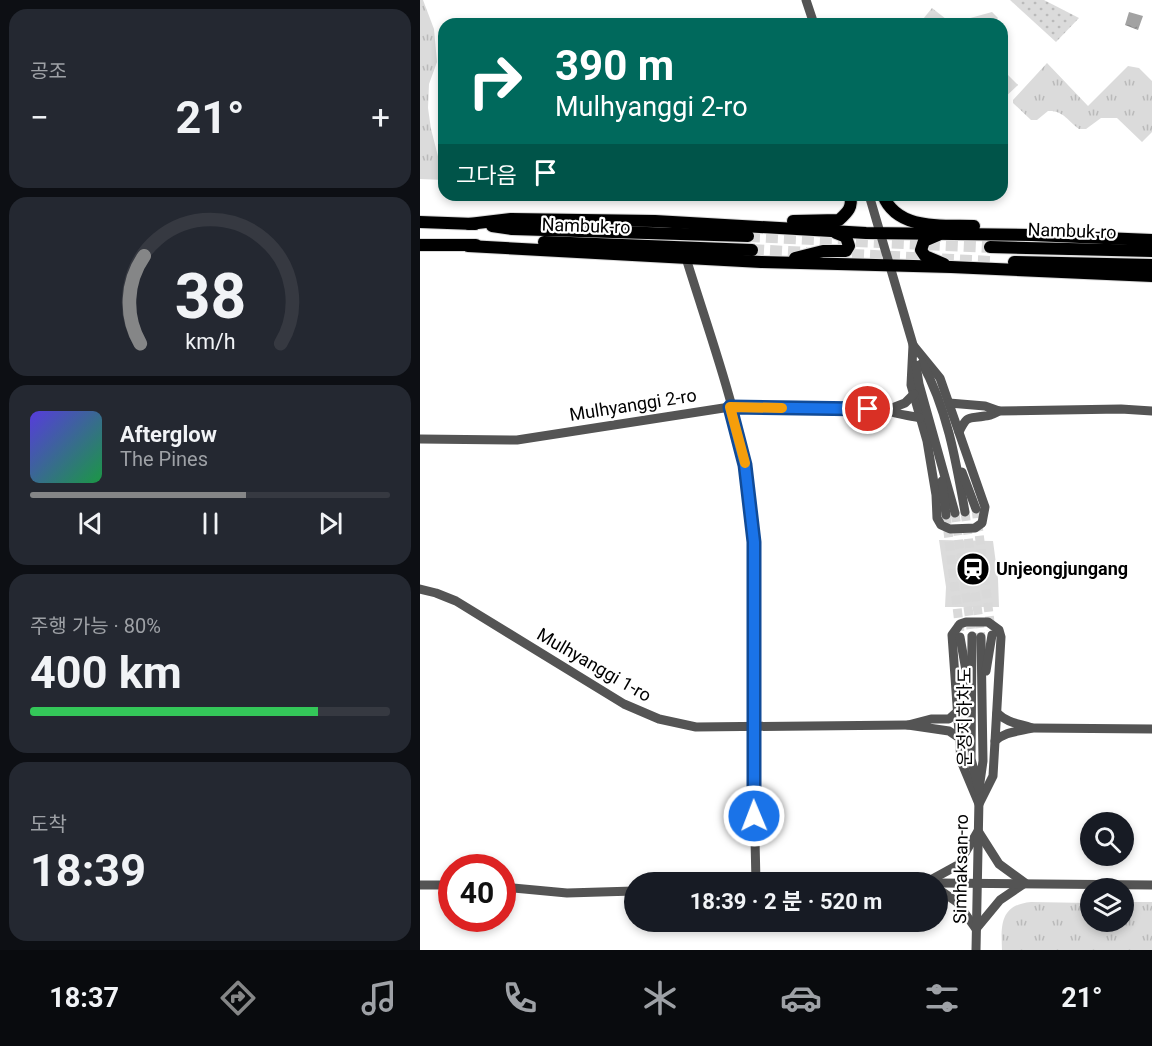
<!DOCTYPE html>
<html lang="ko">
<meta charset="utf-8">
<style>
body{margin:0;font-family:Roboto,"Noto Sans KR",sans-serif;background:#242831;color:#f1f3f6;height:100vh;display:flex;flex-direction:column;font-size:22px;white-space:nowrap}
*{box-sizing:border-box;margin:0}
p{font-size:20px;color:#9ea1a6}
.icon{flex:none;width:33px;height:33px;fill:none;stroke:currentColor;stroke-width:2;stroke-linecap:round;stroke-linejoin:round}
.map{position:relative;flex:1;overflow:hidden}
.panel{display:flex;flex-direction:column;gap:9px;padding:9px;background:#0d0f14;width:420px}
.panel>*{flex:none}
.banner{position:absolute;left:18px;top:18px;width:570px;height:183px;border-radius:18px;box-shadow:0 3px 9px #0003;background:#00695c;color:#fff;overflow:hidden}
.controls{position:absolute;left:660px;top:812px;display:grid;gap:12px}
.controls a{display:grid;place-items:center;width:54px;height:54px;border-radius:50%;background:#171b24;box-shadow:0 3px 9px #0003;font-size:30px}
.speed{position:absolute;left:18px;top:854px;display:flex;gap:12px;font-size:30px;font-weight:700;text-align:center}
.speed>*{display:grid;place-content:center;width:78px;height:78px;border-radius:50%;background:#171b24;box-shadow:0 3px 9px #0003;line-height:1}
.speed .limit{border:9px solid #d22;background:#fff;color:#111}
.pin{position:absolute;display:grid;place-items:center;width:51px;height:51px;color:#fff;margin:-26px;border:3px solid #fff;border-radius:50%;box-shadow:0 2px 6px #0007}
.me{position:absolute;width:66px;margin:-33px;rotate:359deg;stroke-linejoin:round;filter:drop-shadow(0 0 4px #0008)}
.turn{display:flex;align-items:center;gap:21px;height:126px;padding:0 18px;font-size:27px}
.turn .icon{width:78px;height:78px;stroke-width:2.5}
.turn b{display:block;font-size:42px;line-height:51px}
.then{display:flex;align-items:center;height:57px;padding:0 18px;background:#0003;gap:12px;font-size:22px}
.big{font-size:45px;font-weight:700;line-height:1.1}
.panel .tile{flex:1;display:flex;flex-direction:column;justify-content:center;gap:9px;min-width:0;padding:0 21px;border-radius:18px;background:#242831}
.panel .dial{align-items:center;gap:0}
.dial svg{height:156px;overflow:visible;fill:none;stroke:#363941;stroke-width:7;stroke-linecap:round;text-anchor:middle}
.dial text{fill:#f1f3f6;stroke:none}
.song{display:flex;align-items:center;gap:18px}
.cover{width:72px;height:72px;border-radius:9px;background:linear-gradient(135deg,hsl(250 70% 55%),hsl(140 70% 35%))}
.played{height:6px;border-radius:3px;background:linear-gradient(90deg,#858687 60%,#363941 60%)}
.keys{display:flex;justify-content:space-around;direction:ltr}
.heat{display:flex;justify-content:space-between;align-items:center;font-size:33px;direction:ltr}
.charge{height:9px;border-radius:4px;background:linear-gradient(90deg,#34c759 80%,#363941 0)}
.trip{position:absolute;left:204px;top:872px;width:324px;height:60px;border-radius:30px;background:#171b24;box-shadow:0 3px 9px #0003;font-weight:700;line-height:60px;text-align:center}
.tabs{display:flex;height:96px;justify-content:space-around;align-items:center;background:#090b0e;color:#9ea1a6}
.tabs .icon{width:42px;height:42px}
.tabs .on{color:#858687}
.tabs b{font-size:27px;color:#f1f3f6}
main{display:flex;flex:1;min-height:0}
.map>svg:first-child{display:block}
.grass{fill:#dbdbdb}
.park{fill:url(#park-tufts)}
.garden{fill:url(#garden-dots)}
.water{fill:url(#water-ripples)}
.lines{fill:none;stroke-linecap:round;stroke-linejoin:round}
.minor-tunnel{stroke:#d9d9d9;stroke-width:9;stroke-dasharray:9 4.5;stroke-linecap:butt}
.major-tunnel{stroke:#d9d9d9;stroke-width:12;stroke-dasharray:12 6;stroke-linecap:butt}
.major-casing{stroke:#dbdbdb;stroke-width:14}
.minor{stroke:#545454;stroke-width:9}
.major{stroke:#000;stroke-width:12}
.route-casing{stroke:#114b97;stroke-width:15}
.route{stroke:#1a73e8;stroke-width:10}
.slow{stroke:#f59e0b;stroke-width:10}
.labels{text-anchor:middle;stroke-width:4.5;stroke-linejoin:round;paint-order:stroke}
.street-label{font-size:18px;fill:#000;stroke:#fff}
.poi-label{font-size:18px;font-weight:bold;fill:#000;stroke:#fff;text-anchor:start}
</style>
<main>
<section class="panel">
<div class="tile"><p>공조</p>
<div class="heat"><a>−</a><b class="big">21°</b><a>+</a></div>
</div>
<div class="tile dial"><svg viewBox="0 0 100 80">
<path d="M14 69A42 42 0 1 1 86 69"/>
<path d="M14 69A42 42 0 0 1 16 24" stroke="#858687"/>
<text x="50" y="56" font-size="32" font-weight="700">38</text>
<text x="50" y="72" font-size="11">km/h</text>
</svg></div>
<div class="tile">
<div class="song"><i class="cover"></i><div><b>Afterglow</b><p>The Pines</p></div></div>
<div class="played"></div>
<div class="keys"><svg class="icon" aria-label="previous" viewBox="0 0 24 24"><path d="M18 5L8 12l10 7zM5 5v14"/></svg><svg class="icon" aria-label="pause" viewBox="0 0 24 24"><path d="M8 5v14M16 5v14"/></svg><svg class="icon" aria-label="next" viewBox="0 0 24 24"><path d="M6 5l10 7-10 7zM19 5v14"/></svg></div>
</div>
<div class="tile"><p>주행 가능 · 80%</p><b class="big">400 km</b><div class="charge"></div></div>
<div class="tile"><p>도착</p><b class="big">18:39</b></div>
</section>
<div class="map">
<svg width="732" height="950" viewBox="0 0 732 950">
<defs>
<pattern id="park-tufts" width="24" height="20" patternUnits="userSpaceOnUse" patternTransform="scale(1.5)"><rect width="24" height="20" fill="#dbdbdb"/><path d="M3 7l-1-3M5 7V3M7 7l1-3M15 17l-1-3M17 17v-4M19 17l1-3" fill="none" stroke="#bababa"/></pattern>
<pattern id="garden-dots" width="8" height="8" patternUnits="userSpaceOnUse" patternTransform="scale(1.5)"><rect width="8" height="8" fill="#dbdbdb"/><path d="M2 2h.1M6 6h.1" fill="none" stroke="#bababa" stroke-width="1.8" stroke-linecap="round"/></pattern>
<pattern id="water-ripples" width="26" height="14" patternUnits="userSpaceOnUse" patternTransform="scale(1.5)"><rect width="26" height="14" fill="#a2a2a2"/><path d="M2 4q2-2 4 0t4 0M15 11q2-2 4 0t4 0" fill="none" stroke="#8a8a8a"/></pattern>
</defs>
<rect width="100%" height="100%" fill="#fff"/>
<path class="grass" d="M519 540 573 541 578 579 579 607H525L526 587Z"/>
<g class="park">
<path d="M0 0H3L14 29 17 62 9 84 8 108 11 129 24 180 0 179Z"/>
<path d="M512 8 526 19 536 24H499Z"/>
<path d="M572 12 578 18 572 24H547L543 20Z"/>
<path d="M627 63 668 106 708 66 719 68 732 81V132L722 142 697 118H681L666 129H659C648 121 643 110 628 111L617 120H611L593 103V100Z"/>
<path d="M582 69 598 85 582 100Z"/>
<path d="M611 902 670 903V921H704V902H732V950H582C581 925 580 905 611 902Z"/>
</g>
<path class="garden" d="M590 0H624L659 18 636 42Z"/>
<path class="water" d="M709 12 723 16 718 30 705 25Z"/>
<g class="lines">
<g class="minor-tunnel">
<path d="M556 509 571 630"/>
<path d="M545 512 561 637"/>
<path d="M535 513 552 636"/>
<path d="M526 515 540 632"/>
</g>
<g class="major-tunnel">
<path d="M328 236 570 247"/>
<path d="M332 250 387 253"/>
<path d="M414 254 572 262"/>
</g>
<defs>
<g id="major">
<path d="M463 195C477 231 523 225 554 226"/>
<path d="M373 221 419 220C428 212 433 207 430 195"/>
<path d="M0 222 55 224"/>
<path d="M49 224 91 219 235 221 446 233 612 235 732 240"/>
<path d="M72 226 92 229 328 236"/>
<path d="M518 235 504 241 501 250 505 256 524 264"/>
<path d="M124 242 332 250"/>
<path d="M0 245H56"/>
<path d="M48 246 341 262 531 267 732 276"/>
<path d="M570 247 732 251"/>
<path d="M375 258 403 251H426L429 246 426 237 416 233"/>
<path d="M594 262 732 265"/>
</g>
</defs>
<use href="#major" class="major-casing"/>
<g class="minor">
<path d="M386 0 394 24"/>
<path d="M449 195 494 348"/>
<path d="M266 258C290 336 321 418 331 500 337 554 334 609 333 663 333 736 334 809 336 882"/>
<path d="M493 345 520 378 565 507 562 523 555 528 530 529 521 525 517 518 516 495 507 441 491 385Z"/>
<path d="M502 363C527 408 536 461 545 512"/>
<path d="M496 365 499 384 535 513"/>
<path d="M494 394 485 403 467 410C477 415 489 415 500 418"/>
<path d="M529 403 565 406 579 411C575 413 570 416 565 416 548 419 548 414 539 432"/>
<path d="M579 411 701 409 732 411"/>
<path d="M0 439 97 440 310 407 467 410"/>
<path d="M542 472 556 509"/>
<path d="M522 481 526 515"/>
<path d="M0 589 16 593 36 601 204 704 239 719 276 727 488 725"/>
<path d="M546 622H568L579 630 581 637 573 776 559 804 541 761 532 635 540 624Z"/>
<path d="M552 636 551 759 559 789 563 761 561 637"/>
<path d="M540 637 548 682"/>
<path d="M566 671 572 635"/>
<path d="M539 710 529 719H511L488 725 529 731 541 739"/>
<path d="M612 728 732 729"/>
<path d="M575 741C586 731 598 732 612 728 598 723 589 724 577 713"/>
<path d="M507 882 538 865 558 831 579 864 605 883 580 900 556 929 537 902 518 889"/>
<path d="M518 883 732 885"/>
<path d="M0 885H32"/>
<path d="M82 887 147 893 214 891"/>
<path d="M556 950 559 799"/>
</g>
<use href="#major" class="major"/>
</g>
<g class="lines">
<defs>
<path id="route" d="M334 816V542L325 465 310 407 448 409"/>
</defs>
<use href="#route" class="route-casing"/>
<use href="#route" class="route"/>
<path class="slow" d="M325 463 310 407 362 408"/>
</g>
<defs>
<symbol id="station-disc" viewBox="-11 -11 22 22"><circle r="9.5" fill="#000" stroke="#fff"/><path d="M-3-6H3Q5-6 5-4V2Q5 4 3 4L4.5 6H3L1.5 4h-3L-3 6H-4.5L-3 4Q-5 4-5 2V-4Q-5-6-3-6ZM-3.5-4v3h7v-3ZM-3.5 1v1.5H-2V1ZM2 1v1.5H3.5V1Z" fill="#fff"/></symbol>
</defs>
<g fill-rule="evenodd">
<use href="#station-disc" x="534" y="550" width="38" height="38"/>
</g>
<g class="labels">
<g class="street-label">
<text transform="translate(166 226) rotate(2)" y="6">Nambuk-ro</text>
<text transform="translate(652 231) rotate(2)" y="6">Nambuk-ro</text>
<text transform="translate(213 405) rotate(-9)" y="6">Mulhyanggi 2-ro</text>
<text transform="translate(174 665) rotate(30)" y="6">Mulhyanggi 1-ro</text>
<text transform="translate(545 717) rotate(-90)" y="6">운정지하차도</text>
<text transform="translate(541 869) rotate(-89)" y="6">Simhaksan-ro</text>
</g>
<g class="poi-label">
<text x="576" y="575">Unjeongjungang</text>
</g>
</g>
</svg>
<div class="controls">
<a><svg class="icon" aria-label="search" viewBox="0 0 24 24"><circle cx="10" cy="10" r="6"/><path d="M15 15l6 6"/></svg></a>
<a><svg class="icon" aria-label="layers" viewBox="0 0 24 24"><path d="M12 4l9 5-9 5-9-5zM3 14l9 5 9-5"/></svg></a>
</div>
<div class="speed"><div class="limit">40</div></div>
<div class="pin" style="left:448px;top:409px;background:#d93025"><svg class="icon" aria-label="arrive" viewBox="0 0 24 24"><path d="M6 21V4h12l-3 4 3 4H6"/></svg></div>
<svg class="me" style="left:334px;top:816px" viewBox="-20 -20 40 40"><circle r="17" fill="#1a73e8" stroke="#fff" stroke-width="3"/><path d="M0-11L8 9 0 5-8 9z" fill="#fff"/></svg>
<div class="trip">18:39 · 2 분 · 520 m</div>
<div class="banner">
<div class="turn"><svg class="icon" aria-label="right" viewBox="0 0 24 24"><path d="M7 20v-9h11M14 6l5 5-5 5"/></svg><div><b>390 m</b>Mulhyanggi 2-ro</div></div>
<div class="then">그다음<svg class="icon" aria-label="arrive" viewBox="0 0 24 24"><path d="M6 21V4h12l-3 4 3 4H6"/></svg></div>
</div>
</div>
</main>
<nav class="tabs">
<b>18:37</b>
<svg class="icon on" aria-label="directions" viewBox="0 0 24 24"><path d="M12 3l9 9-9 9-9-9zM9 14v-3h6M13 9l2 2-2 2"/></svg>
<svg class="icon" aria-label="music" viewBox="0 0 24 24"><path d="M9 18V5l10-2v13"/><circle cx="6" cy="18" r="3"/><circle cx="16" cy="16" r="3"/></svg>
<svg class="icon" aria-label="phone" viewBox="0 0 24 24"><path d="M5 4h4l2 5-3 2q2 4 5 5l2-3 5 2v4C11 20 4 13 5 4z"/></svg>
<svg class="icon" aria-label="climate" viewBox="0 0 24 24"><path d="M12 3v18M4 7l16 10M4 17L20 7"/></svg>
<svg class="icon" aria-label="car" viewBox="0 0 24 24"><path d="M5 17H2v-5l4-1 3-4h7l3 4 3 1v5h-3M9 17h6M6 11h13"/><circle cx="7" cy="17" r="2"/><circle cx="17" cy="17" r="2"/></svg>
<svg class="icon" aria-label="filters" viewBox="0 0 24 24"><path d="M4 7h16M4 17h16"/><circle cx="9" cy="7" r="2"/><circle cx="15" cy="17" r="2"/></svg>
<b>21°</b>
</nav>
